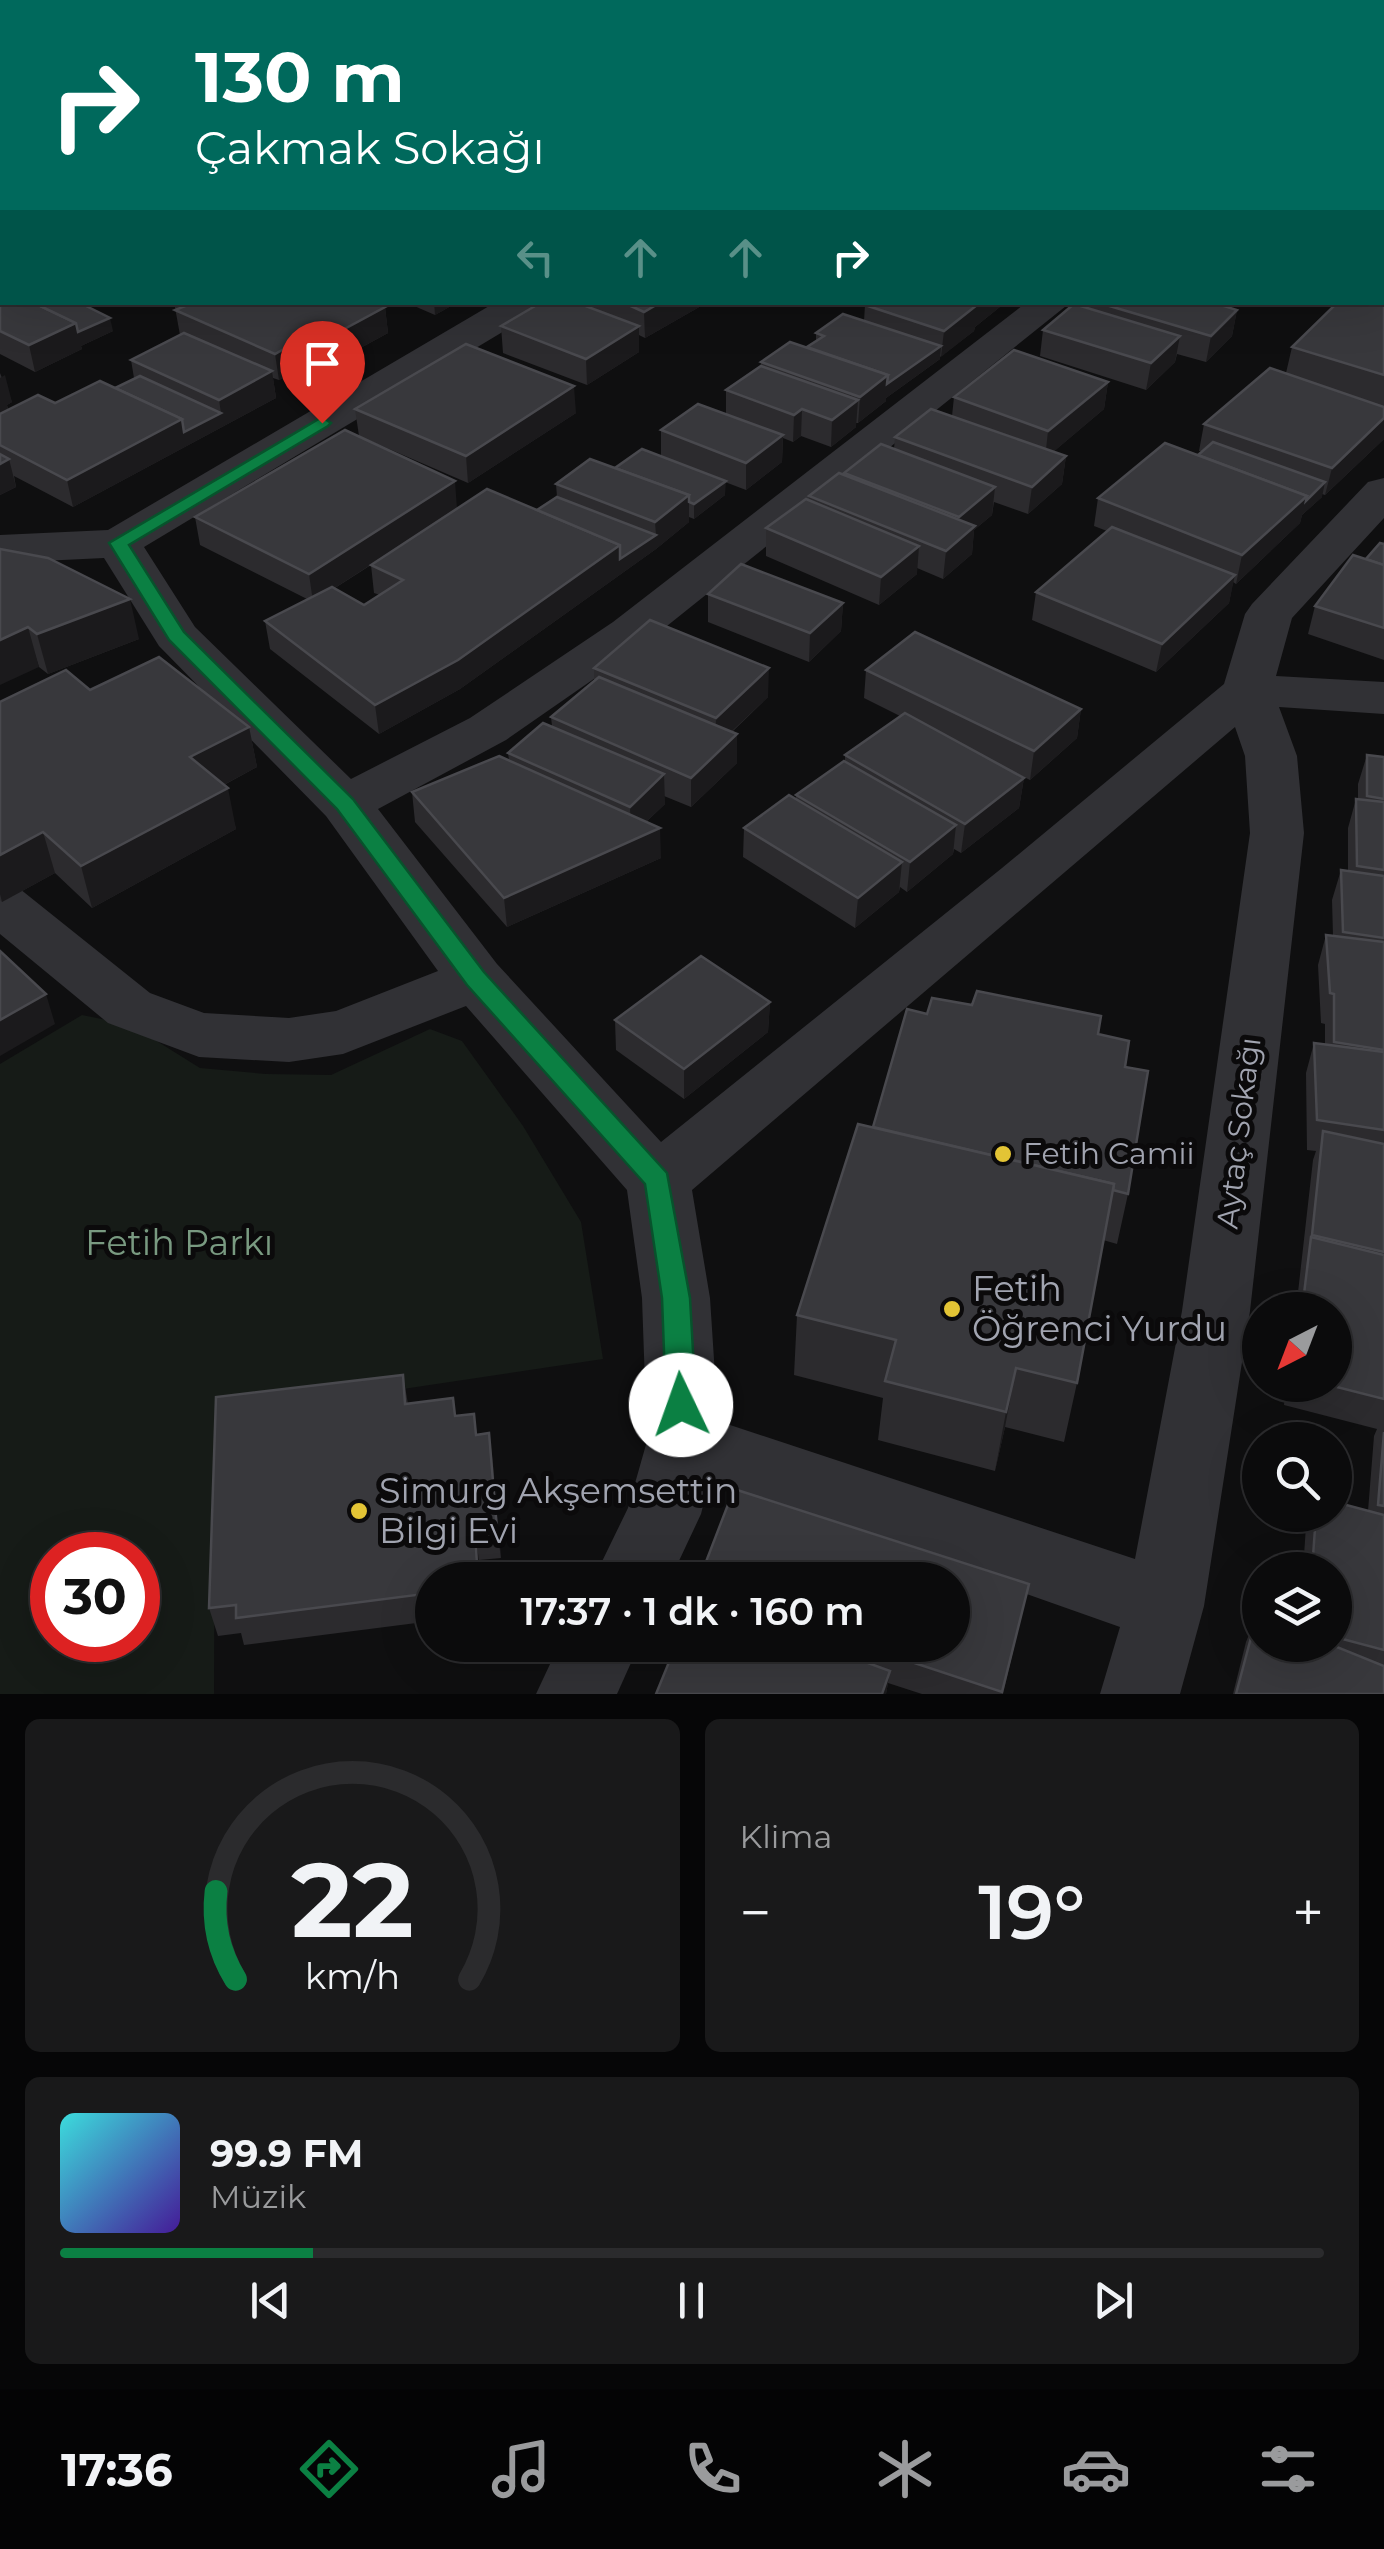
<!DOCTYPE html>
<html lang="tr">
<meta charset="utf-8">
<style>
body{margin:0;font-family:Montserrat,sans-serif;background:#19191a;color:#f1f3f6;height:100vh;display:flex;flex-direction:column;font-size:38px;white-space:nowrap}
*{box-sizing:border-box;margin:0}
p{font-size:32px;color:#9a9b9d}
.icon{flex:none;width:55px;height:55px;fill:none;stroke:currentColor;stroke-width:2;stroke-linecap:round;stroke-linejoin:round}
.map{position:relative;height:1694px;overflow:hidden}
.panel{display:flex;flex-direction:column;gap:25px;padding:25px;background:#060607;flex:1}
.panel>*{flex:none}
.banner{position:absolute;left:0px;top:0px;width:1385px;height:305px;box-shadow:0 10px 40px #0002,0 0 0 2px #2b2b2d;background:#00695c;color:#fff;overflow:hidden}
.needle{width:65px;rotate:222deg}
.controls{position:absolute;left:1242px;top:1292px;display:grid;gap:20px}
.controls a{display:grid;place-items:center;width:110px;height:110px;border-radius:50%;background:#0b0b0c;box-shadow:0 10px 40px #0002,0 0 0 2px #2b2b2d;font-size:50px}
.speed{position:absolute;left:30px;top:1532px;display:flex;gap:20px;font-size:50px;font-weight:700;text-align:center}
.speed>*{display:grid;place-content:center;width:130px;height:130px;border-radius:50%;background:#0b0b0c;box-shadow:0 10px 40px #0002,0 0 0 2px #2b2b2d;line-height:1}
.speed .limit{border:15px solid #d22;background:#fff;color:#111}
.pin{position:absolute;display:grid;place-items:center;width:85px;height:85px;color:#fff;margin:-102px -42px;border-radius:50% 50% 50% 0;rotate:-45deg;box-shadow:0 0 10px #0007}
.pin .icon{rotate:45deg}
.me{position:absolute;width:110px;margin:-55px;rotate:357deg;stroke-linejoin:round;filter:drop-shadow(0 0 8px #0008)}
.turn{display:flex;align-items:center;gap:35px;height:210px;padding:0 30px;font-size:45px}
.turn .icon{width:130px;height:130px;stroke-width:2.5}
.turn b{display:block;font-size:70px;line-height:85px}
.lanes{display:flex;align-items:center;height:95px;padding:0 30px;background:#0003;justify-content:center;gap:50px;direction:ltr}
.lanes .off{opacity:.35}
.big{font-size:75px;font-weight:600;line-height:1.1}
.panel .tile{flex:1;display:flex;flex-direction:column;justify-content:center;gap:15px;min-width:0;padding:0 35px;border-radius:15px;background:#19191a}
.panel .dial{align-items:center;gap:0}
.dial svg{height:260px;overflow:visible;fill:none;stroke:#2b2b2d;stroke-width:7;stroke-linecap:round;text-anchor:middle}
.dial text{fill:#f1f3f6;stroke:none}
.song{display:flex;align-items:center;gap:30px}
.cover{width:120px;height:120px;border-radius:15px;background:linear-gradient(135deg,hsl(180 70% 55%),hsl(260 70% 35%))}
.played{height:10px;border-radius:5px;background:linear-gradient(90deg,#0b8043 20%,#2b2b2d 20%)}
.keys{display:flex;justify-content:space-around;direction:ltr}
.heat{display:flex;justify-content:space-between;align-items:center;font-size:55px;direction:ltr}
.panel .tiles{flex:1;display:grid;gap:25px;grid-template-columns:1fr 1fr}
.tile:last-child{grid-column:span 2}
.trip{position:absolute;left:415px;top:1562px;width:555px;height:100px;border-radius:50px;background:#0b0b0c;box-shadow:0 10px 40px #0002,0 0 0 2px #2b2b2d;font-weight:600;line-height:100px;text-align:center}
.tab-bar{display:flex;height:160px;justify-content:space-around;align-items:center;background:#040405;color:#9a9b9d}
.tab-bar .icon{width:70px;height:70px}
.tab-bar .current{color:#0b8043}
.tab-bar b{font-size:45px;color:#f1f3f6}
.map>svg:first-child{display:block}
.green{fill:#161b17;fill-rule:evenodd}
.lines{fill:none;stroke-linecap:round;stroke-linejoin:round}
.street{fill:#313135;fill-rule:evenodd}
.wall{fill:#2c2b2e;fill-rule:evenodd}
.shaded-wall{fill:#1b1a1c}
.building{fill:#38383c;stroke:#49494e;stroke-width:2.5}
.route{fill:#0b8043;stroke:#07532c;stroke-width:2.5}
.poi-dot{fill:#e3c435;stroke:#0b0a0b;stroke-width:4}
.labels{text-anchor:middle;stroke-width:10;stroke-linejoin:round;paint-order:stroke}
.street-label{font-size:30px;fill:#a1a4b0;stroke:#0b0a0b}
.poi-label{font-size:30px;fill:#a1a4b0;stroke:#0b0a0b;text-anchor:start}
.near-park-label{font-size:35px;fill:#799a81;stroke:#0b0a0b}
.near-poi-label{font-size:35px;fill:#a1a4b0;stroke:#0b0a0b;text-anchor:start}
</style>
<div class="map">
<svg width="1384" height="1694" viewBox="0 0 1384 1694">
<rect width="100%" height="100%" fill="#0f0f10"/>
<path class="green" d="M82 1015 131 1025 200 1068 266 1074 331 1075 430 1029 462 1041 523 1126 581 1222 603 1359 215 1417 214 1694H0V1064ZM52 1555H138V1640H52Z"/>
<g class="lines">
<g class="street">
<rect x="0" y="49" width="2" height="19"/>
<path d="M496 302H544L539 310 144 547 195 627 351 779 470 718 613 622 1027 302H1071L647 642 506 740 378 809 497 964 661 1142 1002 868 1224 684 1245 614 1252 604 1368 482 1384 478V518L1292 618 1276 676 1384 682V714L1279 707 1297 756 1304 833 1250 1311 1204 1606 1180 1694H1100L1120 1627 709 1482 701 1514 670 1580H593L628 1508 647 1441 642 1298 627 1190 466 1006 343 1054 289 1062 199 1057 108 1023 0 934V883L20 889 150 993 204 1013 289 1018 336 1011 438 971 326 816 159 646 104 558 0 563V535L108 530ZM1235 727 1245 756 1250 833 1182 1311 1135 1559 718 1421 710 1298 692 1190Z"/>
<path d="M559 1645H639L617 1694H536Z"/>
</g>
</g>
<g class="wall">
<path d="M106 0H251L244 2H107Z"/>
<rect x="311" y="0" width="262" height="2"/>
<path d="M1061 0H1199L1194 2H1060Z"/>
<path d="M1279 0H1384V7L1382 8V2H1279Z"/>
<path d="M2 125V262L0 260V126Z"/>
<path d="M1384 258V439L1325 495 1322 494V497L1302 515 1300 523 1236 584 1233 582 1229 603 1156 672 1032 620 1036 592 1107 531 1094 526 1098 498 1198 455 1202 451H1199L1204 424 1286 373 1292 347Z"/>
<path d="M0 291 113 331 81 346 82 349 35 372 0 354Z"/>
<path d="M174 302 385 307 388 333 300 381 288 376 279 380 273 378 276 398 73 507 14 476 16 487 0 495V373L12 402 7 405 8 409 55 403 115 388 134 378 131 360 180 335Z"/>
<path d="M405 302H458L435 315Z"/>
<path d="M542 302H708L645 338 639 335V352L587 385 503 353 501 326Z"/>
<path d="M869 302H1006L975 327 974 331 940 357V359L886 398V401L858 423H856V427L831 447 801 436 793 442 783 438 782 462 746 490 725 482V495L694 519 689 517V522L656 549 460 689 379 734 270 649 265 621 307 599 200 545 195 517 457 508 537 510 557 497 556 484 661 456V430L726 414V390L761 366V362L807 347 816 341V333L864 321 865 305ZM371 565 374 593 380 595 364 605 335 588Z"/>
<path d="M1079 302H1225V306L1237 310 1232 336 1206 362 1177 354 1175 362 1146 390 1040 356 1043 330 1078 306Z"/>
<path d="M1108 382 1104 409 1053 452 1066 456 1062 484 1028 514 994 502 992 515 974 530 972 554 943 579 917 568V574L879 605 766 556V528L809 500V496L844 475V473L894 449 895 437 952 416 954 397Z"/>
<path d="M355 409 576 413 468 483 359 436Z"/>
<path d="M1384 541V660L1308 634 1315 606 1383 544Z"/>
<path d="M0 549 139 639 48 674 39 667Z"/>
<path d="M708 594 843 603 841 631 809 662 708 622Z"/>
<path d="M594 668 768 697 732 732 737 734V763L691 807 664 796 665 804 646 822 661 858 507 927 415 822 412 792 509 760 508 753 552 726 551 717 594 681Z"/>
<path d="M866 670 1081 709 1077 738 1030 780 998 764 1024 778 1019 808 961 853 954 849 953 854 907 892 900 887 899 892 855 928 743 857 744 828 796 799V795L845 761V755L900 716 864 698Z"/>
<path d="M90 690 249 727 257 767 224 785 236 829 92 908 55 873 2 902 0 900V702Z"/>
<path d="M1367 755 1384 757V1694H1233L1246 1642 1257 1615 1260 1645H1335V1570H1303L1306 1526 1310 1515H1335L1368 1511 1374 1436 1377 1429 1284 1405 1286 1385H1335V1310H1296L1313 1160 1316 1151 1307 1150 1306 1073 1314 1043 1325 1044V1024L1321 1023 1318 965 1326 935 1333 936 1332 900 1341 870 1348 872V828L1356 799H1358V784Z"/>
<path d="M770 1002 768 1032 684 1099 616 1050 615 1020Z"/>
<path d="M927 1014 1098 1034 1125 1067 1128 1194 1117 1244 1103 1240 1077 1383 1064 1442 1005 1427 995 1471 878 1440 883 1398 794 1375 797 1315 873 1127Z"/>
<path d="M403 1375 408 1404 455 1416 474 1414 477 1435 489 1433 501 1558 479 1560 480 1580H432V1621L244 1645 241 1633 218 1636 209 1608Z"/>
<path d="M1029 1584 1003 1694H922L888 1683 886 1694H656L676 1645H952Z"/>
</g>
<g class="shaded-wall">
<path d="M35 0H89L83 2H29Z"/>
<path d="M192 0H251L244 2H186Z"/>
<path d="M401 0H435L430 2H394Z"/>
<path d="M545 0H573V2H540Z"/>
<path d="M765 0H789L784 2H762Z"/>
<path d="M960 0H980L975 2H956Z"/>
<path d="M2 10V35L0 36V11Z"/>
<path d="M2 70V95L0 96V71Z"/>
<path d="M2 227V247L0 237V228Z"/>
<path d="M434 302H458L435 315Z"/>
<path d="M661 302H708L645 338 644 312Z"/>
<path d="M1006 302 975 327 974 331 941 357 944 331 975 307 976 303Z"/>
<path d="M385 307 388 333 300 381 296 355Z"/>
<path d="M1237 310 1232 336 1206 362 1211 336Z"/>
<path d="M110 318 113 331 81 346 82 349 35 372 29 345 76 323Z"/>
<path d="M639 326V352L587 385 586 359Z"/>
<path d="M1180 336 1175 362 1146 390 1151 363Z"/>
<path d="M941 346 940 359 886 398V401L858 423 860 397 888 375Z"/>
<path d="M284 349 288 376 279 380 275 354Z"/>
<path d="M272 371 276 398 73 507 67 480 182 419 221 413 219 400Z"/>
<path d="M5 375 12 402 7 405 8 410 0 414V378Z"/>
<path d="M1108 382 1104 409 1045 459 1048 431Z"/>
<path d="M574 386 576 413 468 483 466 456Z"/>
<path d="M858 400 856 427 831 447 832 420Z"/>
<path d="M802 409 801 436 793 442 794 415Z"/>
<path d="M1384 418V439L1325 495 1332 468Z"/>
<path d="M783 435 782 462 746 490V463Z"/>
<path d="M1066 456 1062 484 1028 514 1032 487Z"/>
<path d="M9 459 16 487 0 495V464Z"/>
<path d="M455 481 457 509 313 602 309 574Z"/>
<path d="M726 481 725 495 694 519V504Z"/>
<path d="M1325 482 1322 497 1302 515 1300 523 1236 584 1242 555 1307 496Z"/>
<path d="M995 487 992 515 974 530 972 554 943 579 946 551 957 541 959 517Z"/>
<path d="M689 495V522L656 549 460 689 379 734 375 705 620 545 656 535 655 522Z"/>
<path d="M919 546 917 574 879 605 881 577Z"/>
<path d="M1235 575 1229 603 1156 672 1162 644Z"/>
<path d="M130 599 139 639 48 674 37 634Z"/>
<path d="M843 603 841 631 809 662 810 633Z"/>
<path d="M28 627 39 667 0 685V640Z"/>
<path d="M769 668 768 697 715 747 716 718Z"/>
<path d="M1081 709 1077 738 1030 780 1034 751Z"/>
<path d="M249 727 257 767 199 798 190 757Z"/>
<path d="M737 734V763L691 807V778Z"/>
<path d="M664 774 665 804 631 836 630 807Z"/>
<path d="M1024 778 1019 808 961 853 965 824Z"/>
<path d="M228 788 236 829 92 908 81 866Z"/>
<path d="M956 825 953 854 907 892 910 862Z"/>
<path d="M660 828 661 858 507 927 504 898Z"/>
<path d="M43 832 55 873 2 902 0 894V855Z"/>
<path d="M902 862 899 892 855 928 858 898Z"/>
<path d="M46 994 55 1024 0 1056V1020Z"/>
<path d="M770 1002 768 1032 684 1099V1069Z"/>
<path d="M1016 1368 1005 1427 995 1471 1006 1412Z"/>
<path d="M489 1433 493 1462 501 1558 497 1530Z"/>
<path d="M475 1532 479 1560 480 1580H478Z"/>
<path d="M890 1671 886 1694H882Z"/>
</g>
<g class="building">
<path d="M0 0 10 2H2V10L0 11Z"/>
<path d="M129 0H192L186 2H137Z"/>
<path d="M353 0H401L394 2H360Z"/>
<path d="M433 0H491L499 2H426Z"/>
<path d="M502 0H545L540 2H509Z"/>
<path d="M656 0H680L690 2H652Z"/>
<path d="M690 0H747L754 2H700Z"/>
<path d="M821 0H832L841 2H816Z"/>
<path d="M848 0H960L956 2H843Z"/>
<path d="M1070 0H1185L1180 2H1080Z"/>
<path d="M1313 0H1365L1362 2H1324Z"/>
<rect x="1382" y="85" width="2" height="22"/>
<path d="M1382 110 1384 111V133L1382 134Z"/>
<path d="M2 125V141L0 140V126Z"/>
<path d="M0 140 2 141V161L0 162Z"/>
<path d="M0 164 2 165V227L0 228Z"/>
<path d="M1384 258V375L1292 347 1338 302H1382V259Z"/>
<path d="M2 290V302H32L76 323 29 345 0 331V291Z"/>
<path d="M32 302H78L110 318 78 332 76 323Z"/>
<path d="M375 302 385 307 296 355 284 349 275 354 175 310 183 307 174 303Z"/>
<path d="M542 302H575L639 326 586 359 501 326Z"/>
<path d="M622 302H661L644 312Z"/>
<path d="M869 302H967L977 305 944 331 865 305Z"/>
<path d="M1096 302H1211L1237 310 1211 336Z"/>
<path d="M1074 304 1180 336 1151 363 1043 330Z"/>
<path d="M843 314 941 346 887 384 888 375 807 347 824 336 816 333Z"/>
<path d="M184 333 272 371 219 400 131 360Z"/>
<path d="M790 342 888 375 860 397 761 362Z"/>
<path d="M466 344 574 386 466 456 355 409Z"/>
<path d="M1014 350 1108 382 1048 431 954 397Z"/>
<path d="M761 366 858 400 832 420 802 409 794 415 726 390Z"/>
<path d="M1270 368 1384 407V418L1332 468 1204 424Z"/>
<path d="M140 376 221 413 184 432 182 419 115 388Z"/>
<path d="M100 381 182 419 67 480 0 445V414L38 395 55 403Z"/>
<path d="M698 404 783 435 746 463 661 430Z"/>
<path d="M931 409 1066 456 1032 487 895 437Z"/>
<path d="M345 430 455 481 309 574 195 517Z"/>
<path d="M1213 442 1325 482 1306 501 1307 496 1198 455Z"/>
<path d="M1165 443 1307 496 1242 555 1098 498Z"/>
<path d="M881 444 995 487 959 517 844 473Z"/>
<path d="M642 449 726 481 694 504 689 502V495L615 468Z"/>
<path d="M0 454 9 459 0 464Z"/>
<path d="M590 459 689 495 655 522 556 484Z"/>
<path d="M839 473 975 526 946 551 809 496Z"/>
<path d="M487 489 620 545 458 660 375 705 265 621 332 587 364 605 403 580 371 565Z"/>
<path d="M557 497 656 535 620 559V545L537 510Z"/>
<path d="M806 499 919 546 881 577 766 528Z"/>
<path d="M1112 527 1235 575 1162 644 1036 592Z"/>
<path d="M1380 543 1384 544V565L1366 559Z"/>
<path d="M0 549 48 558 130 599 37 634 28 627 0 640Z"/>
<path d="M1353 555 1384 565V628L1315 606Z"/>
<path d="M741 564 843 603 810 633 708 594Z"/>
<path d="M650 620 769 668 716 718 594 668Z"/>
<path d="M915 632 1081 709 1034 751 866 670Z"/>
<path d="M159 657 249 727 190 757 228 788 81 866 43 832 0 855V702L66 670 90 690Z"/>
<path d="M599 677 737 734 691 778 551 717Z"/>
<path d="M905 713 1024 778 965 824 845 755Z"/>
<path d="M543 723 664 774 630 807 508 753Z"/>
<path d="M1367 755 1384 757V799L1367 796Z"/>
<path d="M499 756 660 828 504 898 412 792Z"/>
<path d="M844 761 956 825 910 862 796 795Z"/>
<path d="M789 795 902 862 858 898 744 828Z"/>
<path d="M1356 799 1384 802V870L1357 866Z"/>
<path d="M1341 870 1384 876V938L1343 932Z"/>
<path d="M1326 935 1384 942V1050L1334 1042V994L1330 993Z"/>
<path d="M0 951 46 994 0 1020Z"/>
<path d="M701 956 770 1002 684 1069 615 1020Z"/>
<path d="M977 991 1101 1016 1098 1034 1129 1041 1125 1067 1148 1071 1128 1194 1113 1190 1114 1184 873 1127 907 1009 927 1014 932 998 972 1005Z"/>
<path d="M1314 1043 1384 1052V1130L1317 1120Z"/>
<path d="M858 1124 1114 1184 1077 1383 1016 1368 1006 1412 885 1381 896 1340 797 1315Z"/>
<path d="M1323 1131 1384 1144V1252L1312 1235Z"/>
<path d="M1311 1237 1384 1255V1399L1329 1385H1335V1310H1302Z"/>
<path d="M403 1375 405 1404 453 1398 455 1416 474 1414 476 1435 489 1433 497 1530 475 1532 478 1580H432V1593L236 1618V1605L209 1608 216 1397Z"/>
<path d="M1384 1432V1506L1378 1505Z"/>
<path d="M734 1489 1029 1584 1002 1692 860 1645H952V1580H699Z"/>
<path d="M1335 1502 1384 1515V1650L1335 1637V1570H1312L1316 1515H1335Z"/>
<path d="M1257 1615 1260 1616V1645H1332L1384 1666V1694H1236Z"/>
<path d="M676 1645H819L890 1671 882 1694H656Z"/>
</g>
<path class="route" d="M322 417 331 423 328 426 129 545 184 632 353 799 484 972 667 1173 690 1298 696 1405 692 1414 681 1418 671 1414 666 1405 662 1298 645 1184 467 985 337 809 169 640 109 543Z"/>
<g class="poi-dot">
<circle cx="1003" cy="1154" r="10"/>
<circle cx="952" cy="1309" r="10"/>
<circle cx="359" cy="1511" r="10"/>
</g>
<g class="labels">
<g class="street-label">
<text transform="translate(1239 1133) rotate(-83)" y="10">Aytaç Sokağı</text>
</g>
<g class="poi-label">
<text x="1023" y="1164">Fetih Camii</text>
</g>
<g class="near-park-label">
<text x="179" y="1255">Fetih Parkı</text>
</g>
<g class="near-poi-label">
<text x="972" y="1301">Fetih<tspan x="972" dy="40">Öğrenci Yurdu</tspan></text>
<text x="379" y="1503">Simurg Akşemsettin<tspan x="379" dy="40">Bilgi Evi</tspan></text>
</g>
</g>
</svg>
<div class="controls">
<a><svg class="needle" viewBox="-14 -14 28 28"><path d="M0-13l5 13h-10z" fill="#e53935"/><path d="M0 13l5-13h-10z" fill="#9a9b9d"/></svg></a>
<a><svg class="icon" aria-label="search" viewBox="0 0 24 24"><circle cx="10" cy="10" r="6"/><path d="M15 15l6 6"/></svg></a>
<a><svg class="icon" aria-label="layers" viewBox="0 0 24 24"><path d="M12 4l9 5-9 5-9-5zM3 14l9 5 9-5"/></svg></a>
</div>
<div class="speed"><div class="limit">30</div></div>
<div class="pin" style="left:322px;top:423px;background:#d93025"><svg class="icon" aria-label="arrive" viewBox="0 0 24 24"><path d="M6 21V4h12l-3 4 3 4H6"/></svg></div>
<svg class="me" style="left:681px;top:1405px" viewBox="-20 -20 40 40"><circle r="19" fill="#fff"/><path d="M0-13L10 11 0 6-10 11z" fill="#0b8043"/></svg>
<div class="trip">17:37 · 1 dk · 160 m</div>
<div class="banner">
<div class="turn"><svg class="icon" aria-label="right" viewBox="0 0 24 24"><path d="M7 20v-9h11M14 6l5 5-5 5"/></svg><div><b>130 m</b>Çakmak Sokağı</div></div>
<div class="lanes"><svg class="icon off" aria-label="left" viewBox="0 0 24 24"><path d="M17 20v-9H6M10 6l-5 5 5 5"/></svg><svg class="icon off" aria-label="ahead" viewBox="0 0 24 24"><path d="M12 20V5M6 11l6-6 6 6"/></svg><svg class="icon off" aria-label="ahead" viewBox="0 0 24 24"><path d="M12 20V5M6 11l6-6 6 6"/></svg><svg class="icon" aria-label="right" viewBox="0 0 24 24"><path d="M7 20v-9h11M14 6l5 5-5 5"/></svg></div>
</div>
</div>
<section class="panel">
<div class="tiles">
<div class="tile dial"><svg viewBox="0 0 100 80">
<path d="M14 69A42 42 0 1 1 86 69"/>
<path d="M14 69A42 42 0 0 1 8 42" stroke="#0b8043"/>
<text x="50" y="56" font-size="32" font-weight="700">22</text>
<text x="50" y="72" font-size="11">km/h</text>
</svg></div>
<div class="tile"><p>Klima</p>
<div class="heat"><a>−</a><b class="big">19°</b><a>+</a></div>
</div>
<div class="tile">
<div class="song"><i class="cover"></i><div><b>99.9 FM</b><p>Müzik</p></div></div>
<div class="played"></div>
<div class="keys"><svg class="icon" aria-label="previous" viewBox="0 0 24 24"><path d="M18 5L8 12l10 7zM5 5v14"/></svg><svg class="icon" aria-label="pause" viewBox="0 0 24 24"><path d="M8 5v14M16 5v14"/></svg><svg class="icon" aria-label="next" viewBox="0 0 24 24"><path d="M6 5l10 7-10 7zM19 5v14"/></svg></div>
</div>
</div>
</section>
<nav class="tab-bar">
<b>17:36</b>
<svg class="icon current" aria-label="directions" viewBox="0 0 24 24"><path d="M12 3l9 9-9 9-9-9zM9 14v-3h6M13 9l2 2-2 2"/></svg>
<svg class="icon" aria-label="music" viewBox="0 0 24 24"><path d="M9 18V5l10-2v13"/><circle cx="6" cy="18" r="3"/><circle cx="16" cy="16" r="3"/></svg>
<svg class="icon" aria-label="phone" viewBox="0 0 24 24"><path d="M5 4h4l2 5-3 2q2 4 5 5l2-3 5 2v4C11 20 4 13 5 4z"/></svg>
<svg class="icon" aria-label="climate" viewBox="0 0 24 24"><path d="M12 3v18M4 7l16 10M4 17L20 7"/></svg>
<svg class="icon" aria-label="car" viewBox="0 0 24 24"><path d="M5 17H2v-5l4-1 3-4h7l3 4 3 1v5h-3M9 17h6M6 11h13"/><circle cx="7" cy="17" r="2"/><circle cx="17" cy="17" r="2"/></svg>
<svg class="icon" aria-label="filters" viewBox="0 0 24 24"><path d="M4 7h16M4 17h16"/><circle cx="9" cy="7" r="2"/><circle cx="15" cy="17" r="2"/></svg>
</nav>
